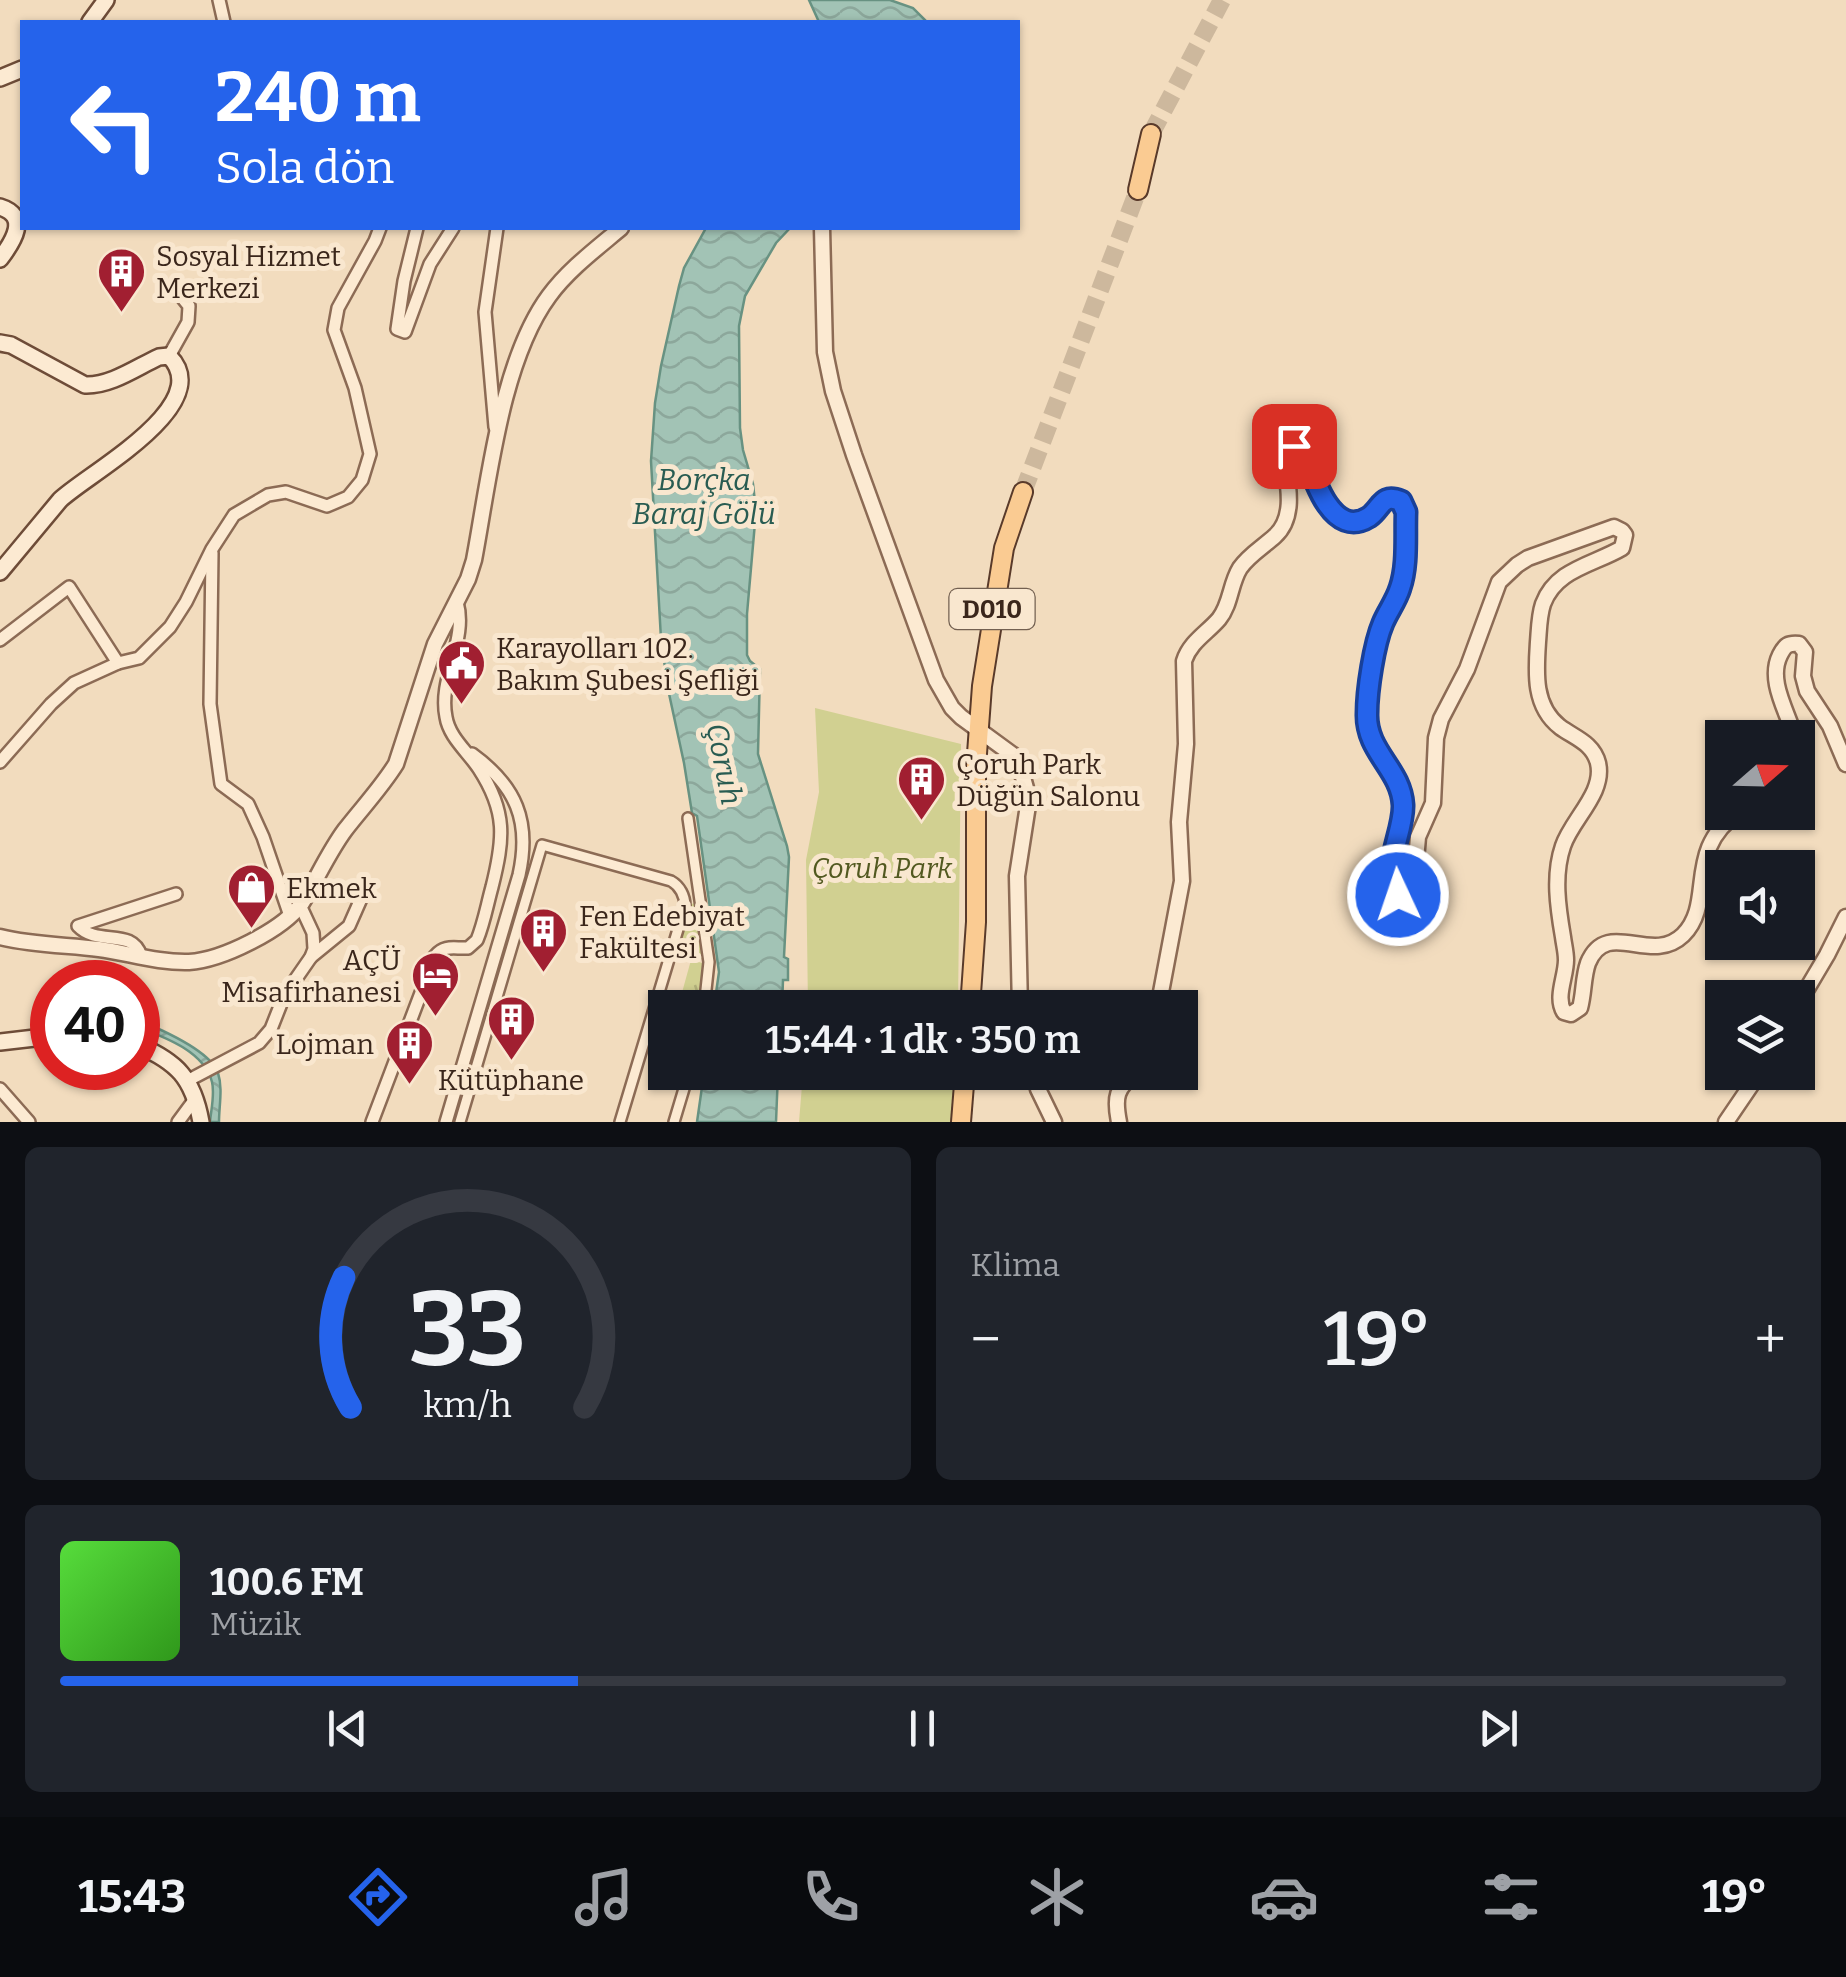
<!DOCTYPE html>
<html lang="tr">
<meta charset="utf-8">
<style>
body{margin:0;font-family:Bitter,serif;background:#20242c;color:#f1f3f6;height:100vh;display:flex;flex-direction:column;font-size:38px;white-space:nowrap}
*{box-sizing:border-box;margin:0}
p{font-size:32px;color:#9ea1a6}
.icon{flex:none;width:55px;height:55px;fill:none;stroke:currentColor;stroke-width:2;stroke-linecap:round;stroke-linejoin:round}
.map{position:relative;height:1122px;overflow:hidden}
.drawer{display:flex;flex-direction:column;gap:25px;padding:25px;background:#0d0f14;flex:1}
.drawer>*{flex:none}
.banner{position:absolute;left:20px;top:20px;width:1000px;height:210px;border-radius:0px;box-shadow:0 2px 8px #0004;background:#2563eb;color:#fff;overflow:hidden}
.needle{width:65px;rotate:70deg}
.tools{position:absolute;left:1705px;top:720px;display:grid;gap:20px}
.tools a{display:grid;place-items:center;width:110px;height:110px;border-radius:0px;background:#171b24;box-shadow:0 2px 8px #0004;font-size:50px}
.speed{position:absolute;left:30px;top:960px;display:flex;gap:20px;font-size:50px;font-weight:700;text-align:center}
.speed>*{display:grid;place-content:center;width:130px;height:130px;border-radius:50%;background:#171b24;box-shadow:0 2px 8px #0004;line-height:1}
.speed .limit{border:15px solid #d22;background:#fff;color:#111}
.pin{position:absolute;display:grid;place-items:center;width:85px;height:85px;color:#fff;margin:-42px;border-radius:20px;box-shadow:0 5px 15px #0006}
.me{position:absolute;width:110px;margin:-55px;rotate:357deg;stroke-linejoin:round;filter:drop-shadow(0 0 8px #0008)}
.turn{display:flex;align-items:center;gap:35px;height:210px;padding:0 30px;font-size:45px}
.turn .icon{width:130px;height:130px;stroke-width:2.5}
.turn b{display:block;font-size:70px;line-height:85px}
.big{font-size:75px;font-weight:600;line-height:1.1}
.drawer .card{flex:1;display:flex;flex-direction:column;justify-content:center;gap:15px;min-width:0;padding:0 35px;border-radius:15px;background:#20242c}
.drawer .dial{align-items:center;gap:0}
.dial svg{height:260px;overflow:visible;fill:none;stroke:#363941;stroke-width:7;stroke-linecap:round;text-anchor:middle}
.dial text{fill:#f1f3f6;stroke:none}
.song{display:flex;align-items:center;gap:30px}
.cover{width:120px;height:120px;border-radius:15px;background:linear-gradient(135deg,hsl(110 70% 55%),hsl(110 70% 35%))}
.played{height:10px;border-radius:5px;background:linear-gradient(90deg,#2563eb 30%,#363941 30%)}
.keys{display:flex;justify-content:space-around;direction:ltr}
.heat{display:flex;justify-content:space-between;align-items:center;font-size:55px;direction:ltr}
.drawer .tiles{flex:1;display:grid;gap:25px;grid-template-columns:1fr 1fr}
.card:last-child{grid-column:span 2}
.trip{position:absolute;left:648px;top:990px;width:550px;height:100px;border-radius:0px;background:#171b24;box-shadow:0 2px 8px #0004;font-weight:600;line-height:100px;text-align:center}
.tab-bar{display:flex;height:160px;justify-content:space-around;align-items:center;background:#090b0e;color:#9ea1a6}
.tab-bar .icon{width:70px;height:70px}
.tab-bar .active{color:#2563eb}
.tab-bar b{font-size:45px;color:#f1f3f6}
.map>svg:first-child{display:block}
.grass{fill:url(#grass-tufts)}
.park{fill:#d1d091}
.water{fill:url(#water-waves);stroke:#689282;stroke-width:2.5}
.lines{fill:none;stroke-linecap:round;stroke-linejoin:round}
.primary-tunnel{stroke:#cdb89d;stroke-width:18;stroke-dasharray:18 9;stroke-linecap:butt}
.pedestrian-casing{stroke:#8c6b55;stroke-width:14}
.minor-casing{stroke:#8c6b55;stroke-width:16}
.tertiary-casing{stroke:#8c6b55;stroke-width:19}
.secondary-casing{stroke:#6e4c38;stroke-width:20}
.primary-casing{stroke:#593a2a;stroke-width:22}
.pedestrian{stroke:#fcead2;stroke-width:9}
.minor{stroke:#fcead2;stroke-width:11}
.tertiary{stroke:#fcead2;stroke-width:14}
.secondary{stroke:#fcead2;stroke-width:15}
.primary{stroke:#facb92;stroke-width:18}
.route-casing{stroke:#184099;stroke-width:25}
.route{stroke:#2563eb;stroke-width:18}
.labels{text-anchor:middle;stroke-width:10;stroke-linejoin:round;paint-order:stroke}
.shield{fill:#f9e7cf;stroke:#736051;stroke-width:2.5}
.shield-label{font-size:25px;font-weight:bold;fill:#3a261b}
.poi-label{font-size:28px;fill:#3a261b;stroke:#f9e7cf;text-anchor:start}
.park-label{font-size:28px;font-style:italic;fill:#525920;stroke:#f9e7cf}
.water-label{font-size:30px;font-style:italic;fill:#295c52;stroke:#f9e7cf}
</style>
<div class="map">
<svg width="1846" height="1122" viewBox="0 0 1846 1122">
<defs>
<pattern id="grass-tufts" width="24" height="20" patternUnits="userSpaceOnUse" patternTransform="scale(2.5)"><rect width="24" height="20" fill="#d1d091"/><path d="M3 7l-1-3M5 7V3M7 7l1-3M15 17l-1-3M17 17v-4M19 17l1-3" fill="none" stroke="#b4b27c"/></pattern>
<pattern id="water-waves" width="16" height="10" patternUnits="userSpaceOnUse" patternTransform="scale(2.5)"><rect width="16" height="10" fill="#a2c3b5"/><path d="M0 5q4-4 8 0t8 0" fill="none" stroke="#8ca79b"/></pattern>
</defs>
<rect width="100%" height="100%" fill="#f2dcbe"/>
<g class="grass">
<path d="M697 902 705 960 676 950 689 905Z"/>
<path d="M691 960 706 964 700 1007 681 1008 678 1007Z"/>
</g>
<g class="park">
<path d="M815 708 961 744 958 1007H808L806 860 819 792Z"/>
<path d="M803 1073H956L955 1108 951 1122H799Z"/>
</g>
<g class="water">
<path d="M809 0H890L913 8 927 22H819Z"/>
<path d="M706 228H790L776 243 745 296 739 326 740 428 743 450 753 484 756 511 747 614V655L750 661 760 669 758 754 787 846 789 857 784 957 788 959V980H783L782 1007H714L719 972 697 816 692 813 684 763 668 689 661 639 651 461 655 403 661 366 679 286 684 268Z"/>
<path d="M138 1020C160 1029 210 1050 218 1073 223 1088 219 1106 219 1122H210C211 1110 215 1094 212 1082 204 1051 164 1037 138 1027Z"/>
<path d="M704 1073H778L776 1122H697Z"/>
</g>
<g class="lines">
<g class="primary-tunnel">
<path d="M1151 134 1222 0"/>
<path d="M1023 492 1138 190"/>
</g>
<defs>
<g id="pedestrian">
<path d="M688 818 709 962 704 1008"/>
<path d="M460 1122 542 845 671 881C680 886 685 896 685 906L620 1122"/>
<path d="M674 1122 689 1072"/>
</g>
<g id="minor">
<path d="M219 0 224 22"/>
<path d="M417 228 404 281 397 329 405 332 430 264 453 228"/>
<path d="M169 356 188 322 189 306 173 286"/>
<path d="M495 427 485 312 497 228"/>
<path d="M212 553 210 704 221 784 248 804 263 837 290 916"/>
<path d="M0 640 69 587 118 663"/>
<path d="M0 762 51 704 74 683 118 663 139 658 170 627 186 602 212 549 234 515 268 495 286 492 327 506 348 497 362 480 370 454 355 388 334 330 338 308 375 241 380 228"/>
<path d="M141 956C132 927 98 947 78 926L176 894"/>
<path d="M311 957 349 926 364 892"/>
<path d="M187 1081 259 1043 271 1029 284 996 311 957 314 949 313 933 300 905"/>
<path d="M0 1089 29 1122"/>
<path d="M178 1122 195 1099"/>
<path d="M372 1122 435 956C445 944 455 949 468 948L477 940C484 923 487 905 492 887 504 839 507 812 479 769 468 752 449 737 446 717 438 678 468 640 457 602"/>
<path d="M446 1122 519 875C531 821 516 786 472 754"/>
</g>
<g id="tertiary">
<path d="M822 228 825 352 833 391 854 455 936 680 952 708 961 717 1013 755 1021 770 1029 799 1017 876 1020 1008"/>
<path d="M1795 738C1788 712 1767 681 1780 655 1785 645 1788 643 1799 644L1805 652 1803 676 1807 691 1830 726 1846 764"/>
<path d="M0 937C32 945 66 945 99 949 128 953 159 963 189 962 222 960 283 930 302 903 317 879 328 853 345 830 362 808 381 788 396 764L435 644 468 579 474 560C489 481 501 361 549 296 568 270 596 249 621 228"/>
<path d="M1798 1004 1827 955 1846 917"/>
<path d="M1158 1008 1182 881 1179 822 1186 744 1184 661C1190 642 1207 633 1219 619 1231 604 1230 584 1240 568 1249 555 1263 547 1275 536 1297 516 1287 481 1284 454L1290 447H1298L1302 449C1314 472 1325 534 1364 519 1374 515 1380 504 1388 498L1397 499 1404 506C1408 527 1406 569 1399 589 1395 602 1387 612 1382 624 1374 646 1367 690 1367 714 1367 752 1401 770 1403 805 1404 833 1380 870 1398 895H1407L1414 884 1418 837 1433 803 1436 738 1441 719 1467 669 1499 582 1517 565 1528 558 1614 527 1622 531 1625 535 1622 548C1593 565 1556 569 1543 604 1539 616 1539 630 1538 642 1536 672 1533 706 1560 727 1575 738 1593 743 1598 763 1605 793 1572 819 1563 846 1553 875 1558 908 1563 937 1564 945 1566 952 1566 960 1566 977 1555 997 1564 1012L1571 1014 1580 1008C1584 994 1583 977 1588 963 1607 917 1651 966 1683 935 1716 902 1683 850 1739 812"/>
<path d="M1034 1072 1038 1089 1054 1122"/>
<path d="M1119 1122C1114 1097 1116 1088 1137 1072"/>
<path d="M1726 1122 1760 1072"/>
</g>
<g id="secondary">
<path d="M90 22 106 0"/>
<path d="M0 78 22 69"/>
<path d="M0 207C30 216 13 242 0 259"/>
<path d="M0 343 11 345 85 385C111 386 137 367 159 357L169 356C218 405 87 474 60 500L0 572"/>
<path d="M0 1042 52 1036"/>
<path d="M138 1045C177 1062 193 1078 201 1122"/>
</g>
<g id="primary">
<path d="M1138 190 1151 134"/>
<path d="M970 1008 976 922V767L982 686 1004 548 1023 492"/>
<path d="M961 1122 965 1072"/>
</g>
</defs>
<use href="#pedestrian" class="pedestrian-casing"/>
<use href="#minor" class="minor-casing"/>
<use href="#tertiary" class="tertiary-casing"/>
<use href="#secondary" class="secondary-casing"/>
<use href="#primary" class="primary-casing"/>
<use href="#pedestrian" class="pedestrian"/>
<use href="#minor" class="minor"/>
<use href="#tertiary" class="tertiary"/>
<use href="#secondary" class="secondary"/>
<use href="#primary" class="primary"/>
</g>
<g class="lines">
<defs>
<path id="route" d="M1294 446 1302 449 1305 453C1313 477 1332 540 1369 517 1382 508 1381 493 1401 501L1406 512C1405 536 1408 565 1400 588 1396 601 1388 611 1383 623 1374 644 1367 690 1367 714 1366 752 1401 769 1403 805 1404 833 1380 869 1398 895"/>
</defs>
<use href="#route" class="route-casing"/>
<use href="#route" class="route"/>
</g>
<defs>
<symbol id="building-pin" viewBox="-11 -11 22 30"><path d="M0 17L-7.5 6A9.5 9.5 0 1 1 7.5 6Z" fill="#a11f31" stroke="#f9e7cf"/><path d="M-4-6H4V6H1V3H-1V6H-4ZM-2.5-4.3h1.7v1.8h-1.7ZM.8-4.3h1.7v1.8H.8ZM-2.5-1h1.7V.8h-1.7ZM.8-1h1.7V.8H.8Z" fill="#fff"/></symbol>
<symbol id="civic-pin" viewBox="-11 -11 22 30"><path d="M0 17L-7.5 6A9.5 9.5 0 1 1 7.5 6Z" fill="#a11f31" stroke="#f9e7cf"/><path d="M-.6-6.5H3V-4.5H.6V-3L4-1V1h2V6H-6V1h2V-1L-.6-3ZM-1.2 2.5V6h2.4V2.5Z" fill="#fff"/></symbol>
<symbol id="shop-pin" viewBox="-11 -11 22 30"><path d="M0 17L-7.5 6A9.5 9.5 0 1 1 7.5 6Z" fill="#a11f31" stroke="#f9e7cf"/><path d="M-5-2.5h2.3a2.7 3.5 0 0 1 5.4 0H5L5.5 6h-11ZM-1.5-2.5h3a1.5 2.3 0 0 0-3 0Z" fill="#fff"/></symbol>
<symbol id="hotel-pin" viewBox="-11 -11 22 30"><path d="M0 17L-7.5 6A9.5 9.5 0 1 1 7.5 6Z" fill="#a11f31" stroke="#f9e7cf"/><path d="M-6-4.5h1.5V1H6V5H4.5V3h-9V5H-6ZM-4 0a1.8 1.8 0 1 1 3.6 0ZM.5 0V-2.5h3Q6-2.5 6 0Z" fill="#fff"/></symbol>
</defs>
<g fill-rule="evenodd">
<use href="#building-pin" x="94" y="244" width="55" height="75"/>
<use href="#civic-pin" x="434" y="636" width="55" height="75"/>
<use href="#building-pin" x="894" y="752" width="55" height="75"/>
<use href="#shop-pin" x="224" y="860" width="55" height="75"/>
<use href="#building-pin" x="516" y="904" width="55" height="75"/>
<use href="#hotel-pin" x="408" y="948" width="55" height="75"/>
<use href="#building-pin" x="484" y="992" width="55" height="75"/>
<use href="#building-pin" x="382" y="1016" width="55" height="75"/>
</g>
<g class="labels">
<rect class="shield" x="949.5" y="589" width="85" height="40" rx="8"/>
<g class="shield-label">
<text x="992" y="618">D010</text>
</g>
<g class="poi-label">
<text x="156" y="266">Sosyal Hizmet<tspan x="156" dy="32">Merkezi</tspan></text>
<text x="496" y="658">Karayolları 102.<tspan x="496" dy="32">Bakım Şubesi Şefliği</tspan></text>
<text x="956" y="774">Çoruh Park<tspan x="956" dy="32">Düğün Salonu</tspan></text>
<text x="286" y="898">Ekmek</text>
<text x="579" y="926">Fen Edebiyat<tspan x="579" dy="32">Fakültesi</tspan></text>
<text x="401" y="970" text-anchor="end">AÇÜ<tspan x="401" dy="32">Misafirhanesi</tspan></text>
<text x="374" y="1054" text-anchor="end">Lojman</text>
<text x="511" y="1090" text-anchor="middle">Kütüphane</text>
</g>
<g class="park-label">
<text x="882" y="878">Çoruh Park</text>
</g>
<g class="water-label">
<text x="704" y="490">Borçka<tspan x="704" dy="34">Baraj Gölü</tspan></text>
<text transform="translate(724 764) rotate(79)" y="10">Çoruh</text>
</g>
</g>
</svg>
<div class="tools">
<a><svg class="needle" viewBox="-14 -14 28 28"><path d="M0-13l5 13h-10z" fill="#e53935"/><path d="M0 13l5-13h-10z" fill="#9ea1a6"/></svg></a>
<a><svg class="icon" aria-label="sound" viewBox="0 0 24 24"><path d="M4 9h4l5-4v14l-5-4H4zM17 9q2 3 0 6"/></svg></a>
<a><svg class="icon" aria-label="layers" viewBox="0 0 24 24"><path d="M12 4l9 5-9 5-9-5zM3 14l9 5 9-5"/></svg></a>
</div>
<div class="speed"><div class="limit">40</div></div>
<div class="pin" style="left:1294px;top:446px;background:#d93025"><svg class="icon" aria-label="arrive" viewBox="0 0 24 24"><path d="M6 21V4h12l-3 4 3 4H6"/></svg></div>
<svg class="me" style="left:1398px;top:895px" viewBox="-20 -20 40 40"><circle r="17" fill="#2563eb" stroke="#fff" stroke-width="3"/><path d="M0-11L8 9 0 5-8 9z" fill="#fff"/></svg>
<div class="trip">15:44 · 1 dk · 350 m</div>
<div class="banner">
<div class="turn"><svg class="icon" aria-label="left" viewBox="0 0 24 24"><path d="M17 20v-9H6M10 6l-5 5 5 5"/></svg><div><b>240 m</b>Sola dön</div></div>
</div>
</div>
<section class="drawer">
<div class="tiles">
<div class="card dial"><svg viewBox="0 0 100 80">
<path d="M14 69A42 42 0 1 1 86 69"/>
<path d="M14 69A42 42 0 0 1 12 29" stroke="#2563eb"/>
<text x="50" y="56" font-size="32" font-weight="700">33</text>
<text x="50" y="72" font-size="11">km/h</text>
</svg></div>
<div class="card"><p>Klima</p>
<div class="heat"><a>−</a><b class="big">19°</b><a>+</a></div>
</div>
<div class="card">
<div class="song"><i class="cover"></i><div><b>100.6 FM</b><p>Müzik</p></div></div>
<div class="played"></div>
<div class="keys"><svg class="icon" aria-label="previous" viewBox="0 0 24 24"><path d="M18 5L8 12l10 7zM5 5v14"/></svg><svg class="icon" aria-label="pause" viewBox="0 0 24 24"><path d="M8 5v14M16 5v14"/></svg><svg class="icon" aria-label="next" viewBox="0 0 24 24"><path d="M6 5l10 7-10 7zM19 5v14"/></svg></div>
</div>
</div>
</section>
<nav class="tab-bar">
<b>15:43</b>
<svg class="icon active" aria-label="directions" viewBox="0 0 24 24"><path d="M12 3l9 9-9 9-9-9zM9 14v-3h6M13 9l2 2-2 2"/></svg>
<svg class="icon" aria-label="music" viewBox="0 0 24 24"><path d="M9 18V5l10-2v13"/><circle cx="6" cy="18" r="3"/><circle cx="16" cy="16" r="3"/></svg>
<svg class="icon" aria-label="phone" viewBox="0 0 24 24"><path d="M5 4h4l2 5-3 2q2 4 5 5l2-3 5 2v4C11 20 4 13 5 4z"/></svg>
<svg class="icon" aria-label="climate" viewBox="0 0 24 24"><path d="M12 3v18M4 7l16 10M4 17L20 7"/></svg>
<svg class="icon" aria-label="car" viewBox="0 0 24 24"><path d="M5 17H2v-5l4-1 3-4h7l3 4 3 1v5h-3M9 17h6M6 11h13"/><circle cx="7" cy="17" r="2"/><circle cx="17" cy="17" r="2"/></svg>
<svg class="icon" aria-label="filters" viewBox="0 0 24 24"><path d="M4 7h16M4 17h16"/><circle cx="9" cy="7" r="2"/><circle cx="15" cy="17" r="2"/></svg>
<b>19°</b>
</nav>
